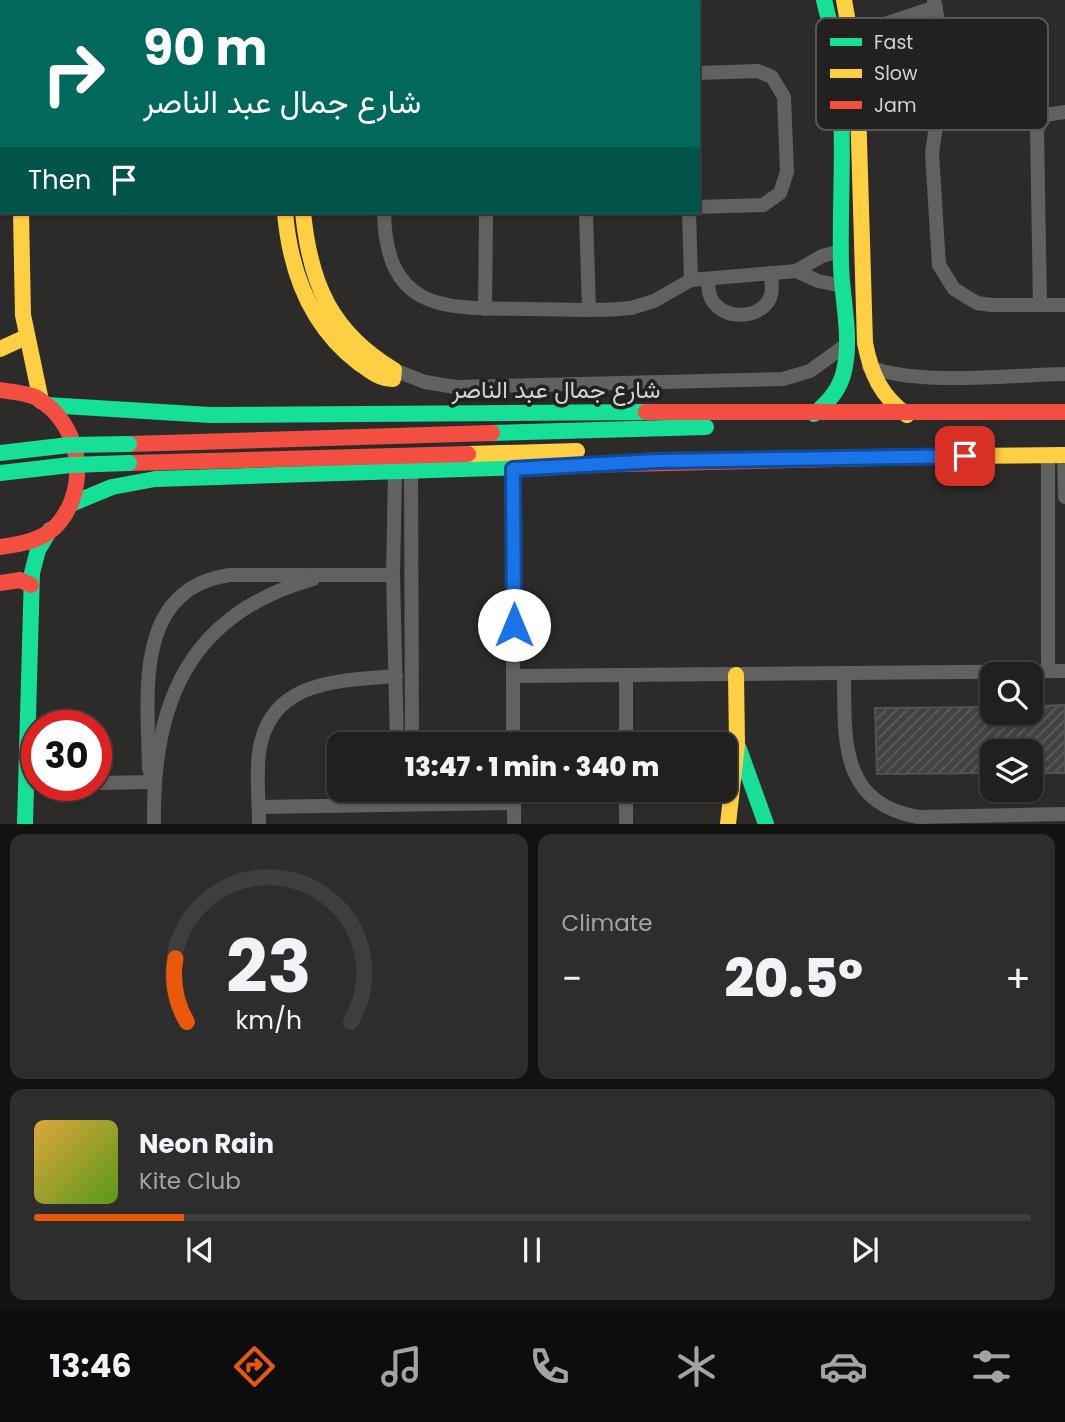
<!DOCTYPE html>
<meta charset="utf-8">
<style>
body{margin:0;font-family:Poppins,Vazirmatn,sans-serif;background:#2d2d2d;color:#f1f3f6;height:100vh;display:flex;flex-direction:column;font-size:26px;white-space:nowrap}
*{box-sizing:border-box;margin:0}
p{font-size:23px;color:#a2a3a5}
.icon{flex:none;width:38px;height:38px;fill:none;stroke:currentColor;stroke-width:2;stroke-linecap:round;stroke-linejoin:round}
.map{position:relative;height:824px;overflow:hidden}
.sheet{display:flex;flex-direction:column;gap:10px;padding:10px;background:#121212;flex:1}
.sheet>*{flex:none}
.hud{position:absolute;left:0px;top:0px;width:700px;height:214px;box-shadow:0 2px 5px #0004,0 0 0 2px #3e3e3e;background:#00695c;color:#fff;overflow:hidden}
.buttons{position:absolute;left:980px;top:662px;display:grid;gap:14px}
.buttons a{display:grid;place-items:center;width:63px;height:63px;border-radius:14px;background:#212020;box-shadow:0 2px 5px #0004,0 0 0 2px #3e3e3e;font-size:35px}
.speed{position:absolute;left:21px;top:710px;display:flex;gap:14px;font-size:35px;font-weight:700;text-align:center}
.speed>*{display:grid;place-content:center;width:91px;height:91px;border-radius:50%;background:#212020;box-shadow:0 2px 5px #0004,0 0 0 2px #3e3e3e;line-height:1}
.speed .limit{border:10px solid #d22;background:#fff;color:#111}
.pin{position:absolute;display:grid;place-items:center;width:60px;height:60px;color:#fff;margin:-30px;border-radius:14px;box-shadow:0 4px 10px #0006}
.me{position:absolute;width:77px;margin:-38px;rotate:0deg;stroke-linejoin:round;filter:drop-shadow(0 0 5px #0008)}
.turn{display:flex;align-items:center;gap:24px;height:147px;padding:0 28px;font-size:32px}
.turn .icon{width:91px;height:91px;stroke-width:2.5}
.turn b{display:block;font-size:49px;line-height:60px}
.then{display:flex;align-items:center;height:66px;padding:0 28px;background:#0003;gap:14px;font-size:26px}
.big{font-size:52px;font-weight:800;line-height:1.1}
.sheet .widget{flex:1;display:flex;flex-direction:column;justify-content:center;gap:10px;min-width:0;padding:0 24px;border-radius:14px;background:#2d2d2d}
.sheet .dial{align-items:center;gap:0}
.dial svg{height:182px;overflow:visible;fill:none;stroke:#3e3e3e;stroke-width:7;stroke-linecap:round;text-anchor:middle}
.dial text{fill:#f1f3f6;stroke:none}
.song{display:flex;align-items:center;gap:21px}
.cover{width:84px;height:84px;border-radius:10px;background:linear-gradient(135deg,hsl(40 70% 55%),hsl(90 70% 35%))}
.played{height:7px;border-radius:4px;background:linear-gradient(90deg,#ea580c 15%,#3e3e3e 15%)}
.keys{display:flex;justify-content:space-around;direction:ltr}
.heat{display:flex;justify-content:space-between;align-items:center;font-size:38px;direction:ltr}
.sheet .tiles{flex:1;display:grid;gap:10px;grid-template-columns:1fr 1fr}
.widget:last-child{grid-column:span 2}
.trip{position:absolute;left:327px;top:732px;width:410px;height:70px;border-radius:14px;background:#212020;box-shadow:0 2px 5px #0004,0 0 0 2px #3e3e3e;font-weight:800;line-height:70px;text-align:center}
.tabs{display:flex;height:112px;justify-content:space-around;align-items:center;background:#0d0d0d;color:#a2a3a5}
.tabs .icon{width:49px;height:49px}
.tabs .active{color:#ea580c}
.tabs b{font-size:32px;color:#f1f3f6}
.map>svg:first-child{display:block}
.building{fill:url(#building-hatch);stroke:#535251;stroke-width:2}
.lines{fill:none;stroke-linecap:round;stroke-linejoin:round}
.street{stroke:#616160;stroke-width:14}
.fast{stroke:#16e098;stroke-width:16}
.slow{stroke:#ffcf43;stroke-width:16}
.jam{stroke:#f24e42;stroke-width:16}
.fast-bridge{stroke:#16e098;stroke-width:16}
.route-casing{stroke:#114b97;stroke-width:18}
.route{stroke:#1a73e8;stroke-width:12}
.labels{text-anchor:middle;stroke-width:7;stroke-linejoin:round;paint-order:stroke}
.street-label{font-size:24px;fill:#d4d3d1;stroke:#23211f}
.key{fill:#23211f;stroke:#585654;stroke-width:2}
.key-label{font-size:19px;fill:#d4d3d1}
</style>
<div class="map">
<svg width="1065" height="824" viewBox="0 0 1065 824">
<defs>
<pattern id="building-hatch" width="6" height="6" patternUnits="userSpaceOnUse" patternTransform="scale(1.75)"><rect width="6" height="6" fill="#434241"/><path d="M-1 1l2-2M0 6l6-6M5 7l2-2" fill="none" stroke="#5d5c5b"/></pattern>
</defs>
<rect width="100%" height="100%" fill="#2c2b2a"/>
<path class="building" d="M1065 705V773H1038V751H992V773L877 774 875 708 992 707V712H1038V706Z"/>
<g class="lines">
<g class="street">
<path d="M475 0 478 2"/>
<path d="M934 0 946 59 932 153 939 265 954 289 977 303 991 305H1065"/>
<path d="M385 2V0"/>
<path d="M532 2 544 0"/>
<path d="M852 35 936 7"/>
<path d="M698 73 758 71 772 77 784 97 787 172 780 193 763 205 698 207"/>
<path d="M384 212C386 315 448 308 529 309 563 309 598 312 631 308L654 301 691 280 796 271 822 256 841 251"/>
<path d="M586 212 589 310"/>
<path d="M689 212 691 280"/>
<path d="M796 271 818 281 842 286"/>
<path d="M708 279C708 285 708 294 712 300 724 321 763 320 771 295 773 289 771 280 771 273"/>
<path d="M1040 305 1037 129 1046 115 1065 112"/>
<path d="M485 309 486 212"/>
<path d="M869 367C920 386 1009 375 1065 374"/>
<path d="M394 370 425 382 455 387 783 379 810 371 846 345"/>
<path d="M1048 455V671"/>
<path d="M1064 455 1065 497"/>
<path d="M513 469V744"/>
<path d="M411 471 412 744"/>
<path d="M395 472 393 575 397 744"/>
<path d="M844 674C845 737 838 803 918 817L1065 814"/>
<path d="M514 676 1065 671"/>
<path d="M626 677V744"/>
<path d="M154 782 149 769C148 696 132 589 230 575H393"/>
<path d="M96 783 154 782"/>
<path d="M412 789 413 804"/>
<path d="M514 789V824"/>
<path d="M626 789V824"/>
<path d="M259 807 514 803"/>
<path d="M154 824C152 702 189 614 313 579"/>
<path d="M259 824C259 800 256 776 259 753 269 679 339 681 396 676"/>
</g>
<g class="fast">
<path d="M21 0V2"/>
<path d="M282 0V2"/>
<path d="M299 0V2"/>
<path d="M47 405 210 415 646 412"/>
<path d="M814 414C828 403 840 390 844 371 852 336 842 300 841 265 839 168 851 97 824 0"/>
<path d="M492 433 706 427"/>
<path d="M71 504 112 487 155 479 584 465"/>
<path d="M739 749 766 824"/>
<path d="M25 824 32 573 38 550 50 530"/>
</g>
<g class="slow">
<path d="M844 0 857 73 865 343C871 374 881 396 907 415"/>
<path d="M21 212 23 315 41 401"/>
<path d="M285 212C290 272 310 326 359 363 370 371 379 379 393 379L394 370C331 332 310 284 303 212"/>
<path d="M0 349 26 337"/>
<path d="M468 454 577 451"/>
<path d="M962 456 1065 455"/>
<path d="M728 824 737 744 736 675"/>
</g>
<g class="jam">
<path d="M0 390C11 392 27 393 37 398 80 423 91 485 58 524 43 541 21 544 0 547"/>
<path d="M646 412H1065"/>
<path d="M129 444 492 433"/>
<path d="M129 463 468 454"/>
<path d="M584 465 962 456"/>
<path d="M0 583 20 580 31 585"/>
</g>
<g class="fast-bridge">
<path d="M0 453 69 445 129 444"/>
<path d="M0 473 70 465 129 463"/>
</g>
</g>
<g class="lines">
<defs>
<path id="route" d="M514 625 513 469 656 461 965 456"/>
</defs>
<use href="#route" class="route-casing"/>
<use href="#route" class="route"/>
</g>
<g class="labels">
<g class="street-label">
<text x="556" y="398">شارع جمال عبد الناصر</text>
</g>
</g>
<rect x="816" y="18" width="232" height="112" rx="10" class="key"/>
<rect x="830" y="38" width="32" height="8" fill="#16e098"/>
<rect x="830" y="69" width="32" height="9" fill="#ffcf43"/>
<rect x="830" y="101" width="32" height="8" fill="#f24e42"/>
<g class="key-label">
<text x="874" y="49">Fast</text>
<text x="874" y="80">Slow</text>
<text x="874" y="112">Jam</text>
</g>
</svg>
<div class="buttons">
<a><svg class="icon" aria-label="search" viewBox="0 0 24 24"><circle cx="10" cy="10" r="6"/><path d="M15 15l6 6"/></svg></a>
<a><svg class="icon" aria-label="layers" viewBox="0 0 24 24"><path d="M12 4l9 5-9 5-9-5zM3 14l9 5 9-5"/></svg></a>
</div>
<div class="speed"><div class="limit">30</div></div>
<div class="pin" style="left:965px;top:456px;background:#d93025"><svg class="icon" aria-label="arrive" viewBox="0 0 24 24"><path d="M6 21V4h12l-3 4 3 4H6"/></svg></div>
<svg class="me" style="left:514px;top:625px" viewBox="-20 -20 40 40"><circle r="19" fill="#fff"/><path d="M0-13L10 11 0 6-10 11z" fill="#1a73e8"/></svg>
<div class="trip">13:47 · 1 min · 340 m</div>
<div class="hud">
<div class="turn"><svg class="icon" aria-label="right" viewBox="0 0 24 24"><path d="M7 20v-9h11M14 6l5 5-5 5"/></svg><div><b>90 m</b>شارع جمال عبد الناصر</div></div>
<div class="then">Then<svg class="icon" aria-label="arrive" viewBox="0 0 24 24"><path d="M6 21V4h12l-3 4 3 4H6"/></svg></div>
</div>
</div>
<section class="sheet">
<div class="tiles">
<div class="widget dial"><svg viewBox="0 0 100 80">
<path d="M14 69A42 42 0 1 1 86 69"/>
<path d="M14 69A42 42 0 0 1 9 41" stroke="#ea580c"/>
<text x="50" y="56" font-size="32" font-weight="700">23</text>
<text x="50" y="72" font-size="11">km/h</text>
</svg></div>
<div class="widget"><p>Climate</p>
<div class="heat"><a>−</a><b class="big">20.5°</b><a>+</a></div>
</div>
<div class="widget">
<div class="song"><i class="cover"></i><div><b>Neon Rain</b><p>Kite Club</p></div></div>
<div class="played"></div>
<div class="keys"><svg class="icon" aria-label="previous" viewBox="0 0 24 24"><path d="M18 5L8 12l10 7zM5 5v14"/></svg><svg class="icon" aria-label="pause" viewBox="0 0 24 24"><path d="M8 5v14M16 5v14"/></svg><svg class="icon" aria-label="next" viewBox="0 0 24 24"><path d="M6 5l10 7-10 7zM19 5v14"/></svg></div>
</div>
</div>
</section>
<nav class="tabs">
<b>13:46</b>
<svg class="icon active" aria-label="directions" viewBox="0 0 24 24"><path d="M12 3l9 9-9 9-9-9zM9 14v-3h6M13 9l2 2-2 2"/></svg>
<svg class="icon" aria-label="music" viewBox="0 0 24 24"><path d="M9 18V5l10-2v13"/><circle cx="6" cy="18" r="3"/><circle cx="16" cy="16" r="3"/></svg>
<svg class="icon" aria-label="phone" viewBox="0 0 24 24"><path d="M5 4h4l2 5-3 2q2 4 5 5l2-3 5 2v4C11 20 4 13 5 4z"/></svg>
<svg class="icon" aria-label="climate" viewBox="0 0 24 24"><path d="M12 3v18M4 7l16 10M4 17L20 7"/></svg>
<svg class="icon" aria-label="car" viewBox="0 0 24 24"><path d="M5 17H2v-5l4-1 3-4h7l3 4 3 1v5h-3M9 17h6M6 11h13"/><circle cx="7" cy="17" r="2"/><circle cx="17" cy="17" r="2"/></svg>
<svg class="icon" aria-label="filters" viewBox="0 0 24 24"><path d="M4 7h16M4 17h16"/><circle cx="9" cy="7" r="2"/><circle cx="15" cy="17" r="2"/></svg>
</nav>
